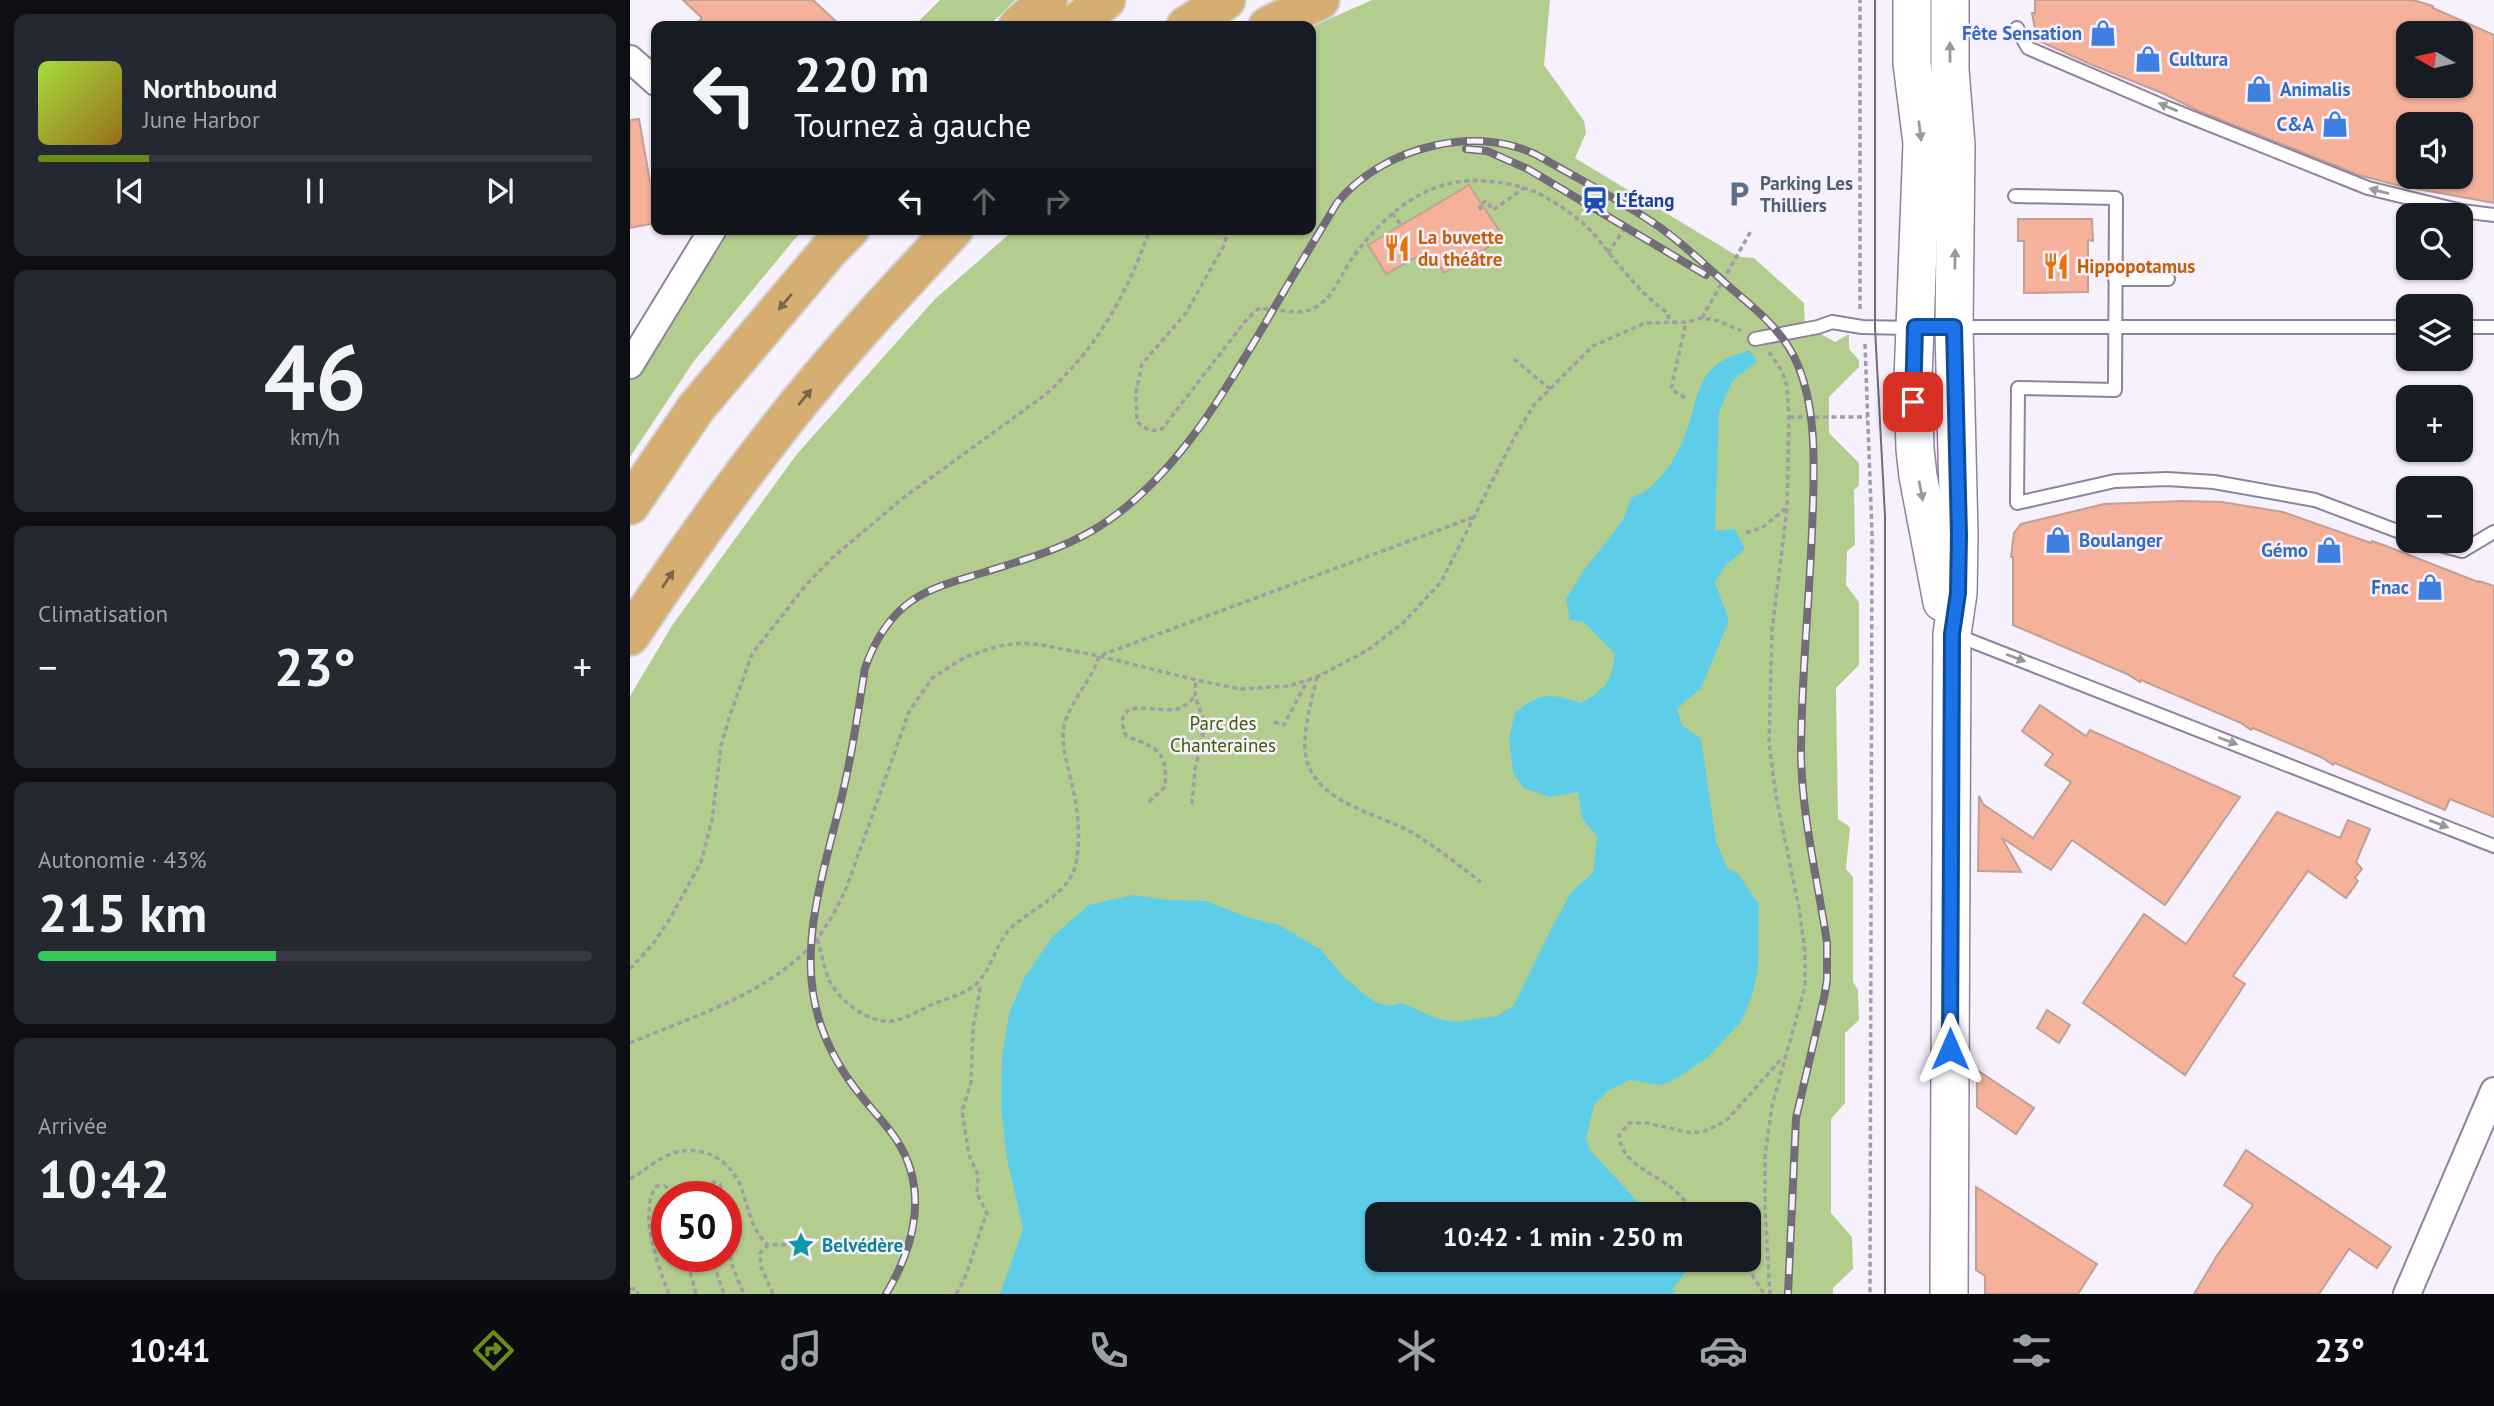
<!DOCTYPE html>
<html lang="fr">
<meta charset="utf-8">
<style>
body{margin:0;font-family:"PT Sans",sans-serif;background:#242831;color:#f1f3f6;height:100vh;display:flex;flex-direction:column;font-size:26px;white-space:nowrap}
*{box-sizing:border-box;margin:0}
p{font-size:23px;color:#9ea1a6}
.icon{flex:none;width:38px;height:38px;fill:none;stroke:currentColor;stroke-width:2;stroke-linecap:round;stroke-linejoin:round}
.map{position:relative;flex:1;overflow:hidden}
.drawer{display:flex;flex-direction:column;gap:14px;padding:14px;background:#0d0f14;width:630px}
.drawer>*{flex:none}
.top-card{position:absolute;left:21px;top:21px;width:665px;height:214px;border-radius:14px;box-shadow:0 2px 5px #0004;background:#171b24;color:#f1f3f6;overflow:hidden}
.needle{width:46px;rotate:278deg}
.fabs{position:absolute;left:1766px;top:21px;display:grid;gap:14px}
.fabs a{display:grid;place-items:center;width:77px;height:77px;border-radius:14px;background:#171b24;box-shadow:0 2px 5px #0004;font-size:35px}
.speed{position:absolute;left:21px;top:1181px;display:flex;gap:14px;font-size:35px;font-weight:700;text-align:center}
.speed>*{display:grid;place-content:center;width:91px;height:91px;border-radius:50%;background:#171b24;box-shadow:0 2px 5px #0004;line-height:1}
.speed .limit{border:10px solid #d22;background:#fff;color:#111}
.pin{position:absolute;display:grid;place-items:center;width:60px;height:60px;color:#fff;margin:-30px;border-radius:14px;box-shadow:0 4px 10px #0006}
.me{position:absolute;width:77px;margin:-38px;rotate:0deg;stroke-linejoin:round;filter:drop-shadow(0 0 5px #0008)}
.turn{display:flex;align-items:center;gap:24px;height:147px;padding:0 28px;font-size:32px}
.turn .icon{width:91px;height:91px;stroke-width:2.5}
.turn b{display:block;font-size:49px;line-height:60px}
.lanes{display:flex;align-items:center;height:66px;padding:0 28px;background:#0003;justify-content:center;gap:35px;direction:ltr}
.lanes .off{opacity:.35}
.big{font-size:52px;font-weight:700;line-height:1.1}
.drawer .widget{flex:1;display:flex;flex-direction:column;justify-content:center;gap:10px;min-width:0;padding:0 24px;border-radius:14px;background:#242831}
.drawer .dial{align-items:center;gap:0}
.dial b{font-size:91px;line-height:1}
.song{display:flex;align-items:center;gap:21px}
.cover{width:84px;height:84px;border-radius:10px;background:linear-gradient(135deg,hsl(80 70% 55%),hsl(40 70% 35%))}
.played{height:7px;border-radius:4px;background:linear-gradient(90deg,#698e17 20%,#363941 20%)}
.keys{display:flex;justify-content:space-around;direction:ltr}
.heat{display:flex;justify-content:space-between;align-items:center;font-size:38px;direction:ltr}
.charge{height:10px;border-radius:5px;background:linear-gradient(90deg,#34c759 43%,#363941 0)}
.trip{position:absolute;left:735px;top:1202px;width:396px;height:70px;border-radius:14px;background:#171b24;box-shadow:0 2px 5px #0004;font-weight:700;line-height:70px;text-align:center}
.dock{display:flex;height:112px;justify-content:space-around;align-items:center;background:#090b0e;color:#9ea1a6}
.dock .icon{width:49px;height:49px}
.dock .selected{color:#698e17}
.dock b{font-size:32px;color:#f1f3f6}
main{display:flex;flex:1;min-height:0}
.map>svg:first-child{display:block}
.green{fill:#b3cd8f;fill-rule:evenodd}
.water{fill:#5ecee8}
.building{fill:#f5b19a;stroke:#c1a095;stroke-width:2;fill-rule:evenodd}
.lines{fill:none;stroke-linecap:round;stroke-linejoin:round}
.service-casing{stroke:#8f829d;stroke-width:16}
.minor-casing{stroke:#8f829d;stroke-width:30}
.secondary-casing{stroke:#8f829d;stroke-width:40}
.motorway-casing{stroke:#d2d1d4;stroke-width:42}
.path{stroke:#a29ca8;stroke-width:3.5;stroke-dasharray:5 3.5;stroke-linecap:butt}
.service{stroke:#fff;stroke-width:12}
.minor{stroke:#fff;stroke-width:26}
.secondary{stroke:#fff;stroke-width:37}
.motorway{stroke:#d6ae71;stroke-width:38}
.tram{stroke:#726c78;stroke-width:2}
.rail-casing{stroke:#726c78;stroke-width:8}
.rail{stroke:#f7f1fe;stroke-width:5;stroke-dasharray:16;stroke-linecap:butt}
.oneway{fill:#9b989d}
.oneway2{fill:#7b644c}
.route-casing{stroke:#114b97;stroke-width:18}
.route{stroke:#1a73e8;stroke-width:12}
.labels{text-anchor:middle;stroke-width:5;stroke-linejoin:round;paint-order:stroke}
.shop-label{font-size:19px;font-weight:bold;fill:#366cbe;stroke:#f7f1fe;text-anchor:end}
.service-label{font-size:19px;font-weight:bold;fill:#4e5e75;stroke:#f7f1fe;text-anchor:start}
.transit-label{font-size:19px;font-weight:bold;fill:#164399;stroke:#f7f1fe;text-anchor:start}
.food-label{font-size:19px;font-weight:bold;fill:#c56008;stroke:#f7f1fe;text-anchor:start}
.park-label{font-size:19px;fill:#415b04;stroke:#f7f1fe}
.culture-label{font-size:19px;font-weight:bold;fill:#0d838f;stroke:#f7f1fe;text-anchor:start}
</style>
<main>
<section class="drawer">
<div class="widget">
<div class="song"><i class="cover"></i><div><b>Northbound</b><p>June Harbor</p></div></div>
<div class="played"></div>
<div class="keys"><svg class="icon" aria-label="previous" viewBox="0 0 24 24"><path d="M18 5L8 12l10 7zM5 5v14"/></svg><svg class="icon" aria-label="pause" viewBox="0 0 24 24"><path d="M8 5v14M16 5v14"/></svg><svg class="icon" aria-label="next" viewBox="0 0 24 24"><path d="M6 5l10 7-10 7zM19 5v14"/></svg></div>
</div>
<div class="widget dial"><b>46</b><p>km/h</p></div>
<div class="widget"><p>Climatisation</p>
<div class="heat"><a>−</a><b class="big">23°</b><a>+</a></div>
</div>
<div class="widget"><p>Autonomie · 43%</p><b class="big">215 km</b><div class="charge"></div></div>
<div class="widget"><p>Arrivée</p><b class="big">10:42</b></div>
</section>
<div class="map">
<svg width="1864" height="1294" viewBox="0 0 1864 1294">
<rect width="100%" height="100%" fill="#f7f1fe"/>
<g class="green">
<path d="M310 0H385L359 26H284Z"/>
<path d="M742 0H920L914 65 954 121 956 133 945 158 1104 254 1111 257 1124 258 1174 303 1175 325 1205 342 1219 334V349L1229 360V367L1199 397V433L1229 463V485L1224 490 1225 545 1217 551 1216 585 1229 602V665L1206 688V692L1208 819 1220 827 1216 869 1223 877V982L1228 990 1229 1020 1215 1033V1103L1201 1119V1213L1222 1237 1223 1269 1203 1288V1294H0V696L43 624 167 454 305 299 385 229H681V27ZM37 1197H96V1256H37ZM747 1214H1118V1260H747Z"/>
<path d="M94 229H173L64 361 0 457V381L45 312Z"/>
</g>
<path class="water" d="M1119 350 1127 362 1102 381 1089 412 1085 531 1105 529 1115 549 1096 565 1085 582 1099 621 1071 688 1047 709 1052 725 1071 739 1086 841 1097 868 1108 874 1129 904 1128 969 1122 996 1111 1022 1077 1058 1044 1080 1030 1085 1000 1080 979 1090 964 1105 956 1138 960 1150 1019 1214H747V1260H1056L1059 1267 1043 1289 1045 1294H370L393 1229 377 1159 371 1107 372 1057 379 1014 394 978 423 936 459 905 503 895 539 900 576 901 620 918 649 925 690 949 716 979 745 1002 759 1006 773 1003 805 1018 825 1022 867 1016 884 1005 922 927 942 891 963 873 967 837 952 818 948 792 919 797 894 788 883 773 879 738 885 712C913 692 918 693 951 703 976 688 981 683 985 654L954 622 940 620 936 599 954 570 993 520 1001 498C1030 488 1050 453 1059 424 1066 403 1068 376 1089 363 1097 357 1110 354 1119 350Z"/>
<g class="building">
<path d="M53 0H183L211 26H64L72 18Z"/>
<path d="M1405 0H1783L1803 6V8L1864 35V203L1766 185 1729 175 1571 112 1532 93 1460 64 1407 40 1402 13H1405ZM1778 33H1830V86H1778ZM1778 124H1830V177H1778Z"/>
<path d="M9 119 20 182 26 181V223L0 228V120Z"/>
<path d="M839 185 874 238 814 273 803 255 794 258 792 254 756 274 738 245Z"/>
<path d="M1388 219H1462L1463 241 1458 240V292L1394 293V241H1388Z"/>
<path d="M1554 501 1592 502 1653 512 1741 543 1742 541 1756 546 1848 582 1849 581 1864 586V817L1820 799 1815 810 1705 763 1703 765 1691 757 1623 728 1621 730 1611 723 1511 680 1510 682 1497 674 1383 625V557H1381L1384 533 1391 524 1474 504Z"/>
<path d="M1410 705 1456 736 1460 730 1610 797 1535 905 1442 840 1421 870 1372 838 1391 872 1348 871 1349 796 1353 804 1403 838 1441 782 1415 765 1423 754 1392 731Z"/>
<path d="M1647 812 1710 838 1718 820 1740 829 1726 862 1732 869 1725 878 1728 881 1716 898 1678 871 1603 976 1615 984 1555 1075 1453 1003 1514 914 1556 944Z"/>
<path d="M1417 1010 1440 1025 1429 1043 1407 1028Z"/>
<path d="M1347 1070 1404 1108 1386 1134 1347 1107Z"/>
<path d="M1616 1150 1761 1247 1747 1268 1719 1249 1689 1294H1564L1588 1254 1623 1205 1594 1185Z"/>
<path d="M1346 1187 1467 1264 1448 1294H1355V1276L1346 1270Z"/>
</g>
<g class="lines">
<defs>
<g id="service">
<path d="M1387 28 1398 48 1538 108 1738 188 1832 211 1864 215"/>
<path d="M1385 196 1486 198 1485 390 1388 388 1387 503 1485 481 1537 479 1584 482 1685 500 1778 535"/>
<path d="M1485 279H1538"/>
<path d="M1327 327H1778"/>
<path d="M1830 327H1864"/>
<path d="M1125 339 1188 327 1202 322 1232 327 1281 328"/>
<path d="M1795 541 1832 551 1864 532"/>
<path d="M1326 635 1864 846"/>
</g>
<g id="minor">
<path d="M0 59 26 82"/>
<path d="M0 365 83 229"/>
<path d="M1777 1294 1864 1091"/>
</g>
<g id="secondary">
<path d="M1282 0V63L1292 143 1283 380 1285 449 1288 476 1312 602"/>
<path d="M1319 1294 1322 634 1328 593 1329 535 1324 327 1326 145 1320 70V0"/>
</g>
<g id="motorway">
<path d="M388 26 418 0"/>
<path d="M442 26 476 0"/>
<path d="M556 26 596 0"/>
<path d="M638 26 690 0"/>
<path d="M0 505 66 408 199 250 220 229"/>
<path d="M0 636C45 568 92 501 142 437 198 364 261 296 324 229"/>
</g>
</defs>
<use href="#service" class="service-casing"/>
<use href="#minor" class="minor-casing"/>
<use href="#secondary" class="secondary-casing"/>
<use href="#motorway" class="motorway-casing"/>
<g class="path">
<path d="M851 210 849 205 856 201 863 210 894 188"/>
<path d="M762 213 771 225"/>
<path d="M599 229 593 247 556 313 512 364 506 393 507 422 520 431 532 429 617 319 628 309C646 308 671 317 686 307 704 297 711 273 723 257 759 209 802 173 865 182 882 184 900 188 915 197 931 206 950 219 962 232 986 260 1006 291 1038 313L1039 321"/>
<path d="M978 253 997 225"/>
<path d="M1230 309V0"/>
<path d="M1072 318 1122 229"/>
<path d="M1235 344 1242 533 1240 1294"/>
<path d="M1139 352 1152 371 1157 386 1159 417 1157 508 1142 631 1139 744 1146 796 1169 908 1175 952V987L1142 1106 1135 1155V1207L1140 1294"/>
<path d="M884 359 920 389"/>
<path d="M1055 398 1041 389 1056 322"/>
<path d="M1159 417H1237"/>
<path d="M1116 533 1133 527 1155 509"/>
<path d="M687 677C682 701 668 743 679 767 695 804 748 814 781 832 805 846 828 865 851 882"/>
<path d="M644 722 654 725 677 681"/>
<path d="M519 802 535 787C538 750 527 748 496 736 479 693 529 714 547 709 555 707 560 702 565 696"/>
<path d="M562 804 565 770 575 724 565 696 566 680"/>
<path d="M187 939C192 953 194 971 201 984 213 1004 243 1027 267 1020 279 1017 290 1010 301 1005 316 998 336 995 348 982 363 966 365 945 380 929 402 907 439 896 446 863 451 838 448 808 442 784 438 766 430 744 434 726 440 700 462 681 469 656L844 517"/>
<path d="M0 969 23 944 41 917 71 862 82 820 91 746 100 715 122 654 176 585 201 559 273 498 415 395C468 347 496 296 520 229"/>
<path d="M0 1043C61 1017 132 996 179 948 195 932 206 909 216 889L279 712 302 678 335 657 369 646 391 643 412 645 469 656 566 680 610 689 659 686 687 677 738 650 773 623 811 582 885 436 904 405 963 346 1015 323 1056 322 1072 318 1089 321 1111 331"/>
<path d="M0 1179C13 1172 27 1159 41 1154 71 1143 100 1159 111 1187 119 1208 120 1229 138 1245"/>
<path d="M75 1197 78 1184 84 1182 90 1184 93 1197"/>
<path d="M1066 1214C1058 1206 1052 1196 1043 1189 1023 1172 992 1165 989 1135L999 1123H1017L1061 1133 1075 1131 1096 1121 1153 1057"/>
<path d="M96 1239 103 1268 114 1294"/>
<path d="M56 1256 66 1294"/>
<path d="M81 1256 94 1294"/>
<path d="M1113 1260 1134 1294"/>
<path d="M0 1289H6L8 1294"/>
<path d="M39 1294C29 1269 7 1209 27 1186H34L41 1189 45 1197"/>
<path d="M143 1294 131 1267 130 1253 138 1245 174 1244"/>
<path d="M326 1294C342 1269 345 1240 357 1214L347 1193 348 1175 339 1155 332 1111 341 1083 343 1028 350 990 347 984"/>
</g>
<use href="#service" class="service"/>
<use href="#minor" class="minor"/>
<use href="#secondary" class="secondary"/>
<use href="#motorway" class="motorway"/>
<path class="tram" d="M1245 0V328L1255 516V1294"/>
<defs>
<g id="rail">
<path d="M836 149 857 151 898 169 1076 275"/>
<path d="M256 1294C285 1246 299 1189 266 1139 256 1124 243 1111 232 1097 207 1067 189 1032 183 993 172 923 202 846 216 778 224 742 229 705 235 668 244 642 260 615 283 600 304 586 329 580 352 573 396 559 441 547 479 520 548 472 594 393 636 322 659 282 683 243 707 203 752 147 850 121 914 159 952 181 992 201 1028 226 1054 244 1078 268 1102 289 1123 307 1143 323 1158 346 1190 397 1184 473 1182 531 1179 606 1171 681 1171 755 1172 818 1188 881 1197 943V980L1194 998 1166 1118 1158 1294"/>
</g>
</defs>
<use href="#rail" class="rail-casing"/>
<use href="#rail" class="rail"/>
</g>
<defs><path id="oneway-solid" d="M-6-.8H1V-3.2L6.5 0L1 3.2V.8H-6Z" transform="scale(1.75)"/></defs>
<g class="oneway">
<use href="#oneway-solid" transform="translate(1320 52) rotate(-90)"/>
<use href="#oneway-solid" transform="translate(1538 107) rotate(-157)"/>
<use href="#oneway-solid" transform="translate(1290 131) rotate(83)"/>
<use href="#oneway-solid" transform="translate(1749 191) rotate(-165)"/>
<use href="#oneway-solid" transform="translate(1325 259) rotate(-89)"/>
<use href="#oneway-solid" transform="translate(1291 491) rotate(79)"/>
<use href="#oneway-solid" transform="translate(1386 658) rotate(21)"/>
<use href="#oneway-solid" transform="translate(1598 741) rotate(21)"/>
<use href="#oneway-solid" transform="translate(1809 824) rotate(21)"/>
</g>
<g class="oneway2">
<use href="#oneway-solid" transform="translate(155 302) rotate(130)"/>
<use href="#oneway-solid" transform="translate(175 397) rotate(-50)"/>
<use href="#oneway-solid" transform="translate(38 579) rotate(-56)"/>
</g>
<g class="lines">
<defs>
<path id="route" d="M1283 402 1285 327H1324L1329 535 1328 593 1322 634 1320 1049"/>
</defs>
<use href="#route" class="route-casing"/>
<use href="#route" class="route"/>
</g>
<defs>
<symbol id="shop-bare" viewBox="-9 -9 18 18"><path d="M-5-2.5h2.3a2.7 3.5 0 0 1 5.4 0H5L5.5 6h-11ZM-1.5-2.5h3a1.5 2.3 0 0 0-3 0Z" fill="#3f7fe0" stroke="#f7f1fe" stroke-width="2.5" paint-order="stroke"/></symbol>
<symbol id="parking-bare" viewBox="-9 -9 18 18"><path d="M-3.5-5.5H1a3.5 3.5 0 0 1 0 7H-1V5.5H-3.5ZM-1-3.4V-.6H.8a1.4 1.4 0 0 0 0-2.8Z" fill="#5c6f8a" stroke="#f7f1fe" stroke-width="2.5" paint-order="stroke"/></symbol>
<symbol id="station-bare" viewBox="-9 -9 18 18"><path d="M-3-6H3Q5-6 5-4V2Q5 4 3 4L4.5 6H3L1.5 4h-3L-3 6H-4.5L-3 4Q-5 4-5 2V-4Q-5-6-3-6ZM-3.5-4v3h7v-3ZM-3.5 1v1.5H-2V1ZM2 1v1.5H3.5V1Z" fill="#1a4fb4" stroke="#f7f1fe" stroke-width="2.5" paint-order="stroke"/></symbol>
<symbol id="restaurant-bare" viewBox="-9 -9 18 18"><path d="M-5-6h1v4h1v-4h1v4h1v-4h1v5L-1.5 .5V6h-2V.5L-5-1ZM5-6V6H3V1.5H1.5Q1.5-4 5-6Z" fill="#e8710a" stroke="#f7f1fe" stroke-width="2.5" paint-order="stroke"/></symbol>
<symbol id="sight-bare" viewBox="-9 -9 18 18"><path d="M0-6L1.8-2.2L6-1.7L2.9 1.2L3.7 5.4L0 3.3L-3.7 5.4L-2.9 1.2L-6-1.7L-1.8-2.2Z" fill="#0f9aa8" stroke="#f7f1fe" stroke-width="2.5" paint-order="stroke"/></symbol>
</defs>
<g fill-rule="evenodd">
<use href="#shop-bare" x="1454" y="14" width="38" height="38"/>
<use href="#shop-bare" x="1499" y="40" width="38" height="38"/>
<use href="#shop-bare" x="1610" y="70" width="38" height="38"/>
<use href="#shop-bare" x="1686" y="105" width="38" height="38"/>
<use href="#parking-bare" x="1090" y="175" width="38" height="38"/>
<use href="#station-bare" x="946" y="181" width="38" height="38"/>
<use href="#restaurant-bare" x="748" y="229" width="38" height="38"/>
<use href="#restaurant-bare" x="1407" y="247" width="38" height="38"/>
<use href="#shop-bare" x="1409" y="521" width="38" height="38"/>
<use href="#shop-bare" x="1680" y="531" width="38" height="38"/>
<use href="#shop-bare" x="1781" y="568" width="38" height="38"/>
<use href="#sight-bare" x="152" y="1226" width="38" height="38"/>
</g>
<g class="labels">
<g class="shop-label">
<text x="1452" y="40">Fête Sensation</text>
<text x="1539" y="66" text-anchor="start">Cultura</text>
<text x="1650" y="96" text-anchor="start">Animalis</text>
<text x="1684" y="131">C&amp;A</text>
<text x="1449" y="547" text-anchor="start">Boulanger</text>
<text x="1678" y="557">Gémo</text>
<text x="1779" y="594">Fnac</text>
</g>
<g class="service-label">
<text x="1130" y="190">Parking Les<tspan x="1130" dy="22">Thilliers</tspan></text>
</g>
<g class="transit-label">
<text x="986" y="207">L'Étang</text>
</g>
<g class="food-label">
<text x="788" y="244">La buvette<tspan x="788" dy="22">du théâtre</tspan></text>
<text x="1447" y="273">Hippopotamus</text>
</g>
<g class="park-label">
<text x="593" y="730">Parc des<tspan x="593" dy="22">Chanteraines</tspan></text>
</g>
<g class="culture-label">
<text x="192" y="1252">Belvédère</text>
</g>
</g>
</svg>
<div class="fabs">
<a><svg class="needle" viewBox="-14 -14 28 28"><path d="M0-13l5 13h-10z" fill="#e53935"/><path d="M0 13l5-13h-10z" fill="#9ea1a6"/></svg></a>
<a><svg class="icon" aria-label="sound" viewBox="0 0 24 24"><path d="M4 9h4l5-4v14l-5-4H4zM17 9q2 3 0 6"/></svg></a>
<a><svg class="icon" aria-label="search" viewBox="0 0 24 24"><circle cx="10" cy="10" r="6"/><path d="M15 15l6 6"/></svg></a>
<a><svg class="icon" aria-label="layers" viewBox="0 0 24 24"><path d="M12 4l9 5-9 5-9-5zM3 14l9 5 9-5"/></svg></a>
<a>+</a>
<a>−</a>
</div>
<div class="speed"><div class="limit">50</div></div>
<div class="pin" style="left:1283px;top:402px;background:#d93025"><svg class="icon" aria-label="arrive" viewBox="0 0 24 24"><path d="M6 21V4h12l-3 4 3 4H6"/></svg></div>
<svg class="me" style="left:1320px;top:1049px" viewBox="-20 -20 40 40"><path d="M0-17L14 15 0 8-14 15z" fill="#1a73e8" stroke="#fff" stroke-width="4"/></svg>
<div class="trip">10:42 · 1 min · 250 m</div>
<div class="top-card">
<div class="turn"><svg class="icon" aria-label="left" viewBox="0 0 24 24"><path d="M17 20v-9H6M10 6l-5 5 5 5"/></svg><div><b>220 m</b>Tournez à gauche</div></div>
<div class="lanes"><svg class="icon" aria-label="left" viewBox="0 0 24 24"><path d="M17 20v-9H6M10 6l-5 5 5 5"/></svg><svg class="icon off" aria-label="ahead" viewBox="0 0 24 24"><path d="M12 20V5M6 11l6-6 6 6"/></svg><svg class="icon off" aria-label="right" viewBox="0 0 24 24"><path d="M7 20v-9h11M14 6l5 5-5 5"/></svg></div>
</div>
</div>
</main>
<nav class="dock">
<b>10:41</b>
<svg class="icon selected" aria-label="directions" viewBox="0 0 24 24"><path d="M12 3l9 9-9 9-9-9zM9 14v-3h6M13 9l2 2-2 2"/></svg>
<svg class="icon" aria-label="music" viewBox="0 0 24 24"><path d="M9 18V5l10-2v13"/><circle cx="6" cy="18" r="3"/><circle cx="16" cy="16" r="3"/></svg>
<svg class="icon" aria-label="phone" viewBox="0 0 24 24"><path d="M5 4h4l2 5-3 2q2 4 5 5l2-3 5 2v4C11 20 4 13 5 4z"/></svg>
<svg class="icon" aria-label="climate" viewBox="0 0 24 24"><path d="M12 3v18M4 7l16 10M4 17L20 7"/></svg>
<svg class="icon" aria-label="car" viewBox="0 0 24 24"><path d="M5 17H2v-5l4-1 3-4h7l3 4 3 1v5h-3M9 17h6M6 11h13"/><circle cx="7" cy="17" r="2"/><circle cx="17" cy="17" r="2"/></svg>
<svg class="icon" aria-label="filters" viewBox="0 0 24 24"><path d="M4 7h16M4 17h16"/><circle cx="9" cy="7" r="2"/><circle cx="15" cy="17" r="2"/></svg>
<b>23°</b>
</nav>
